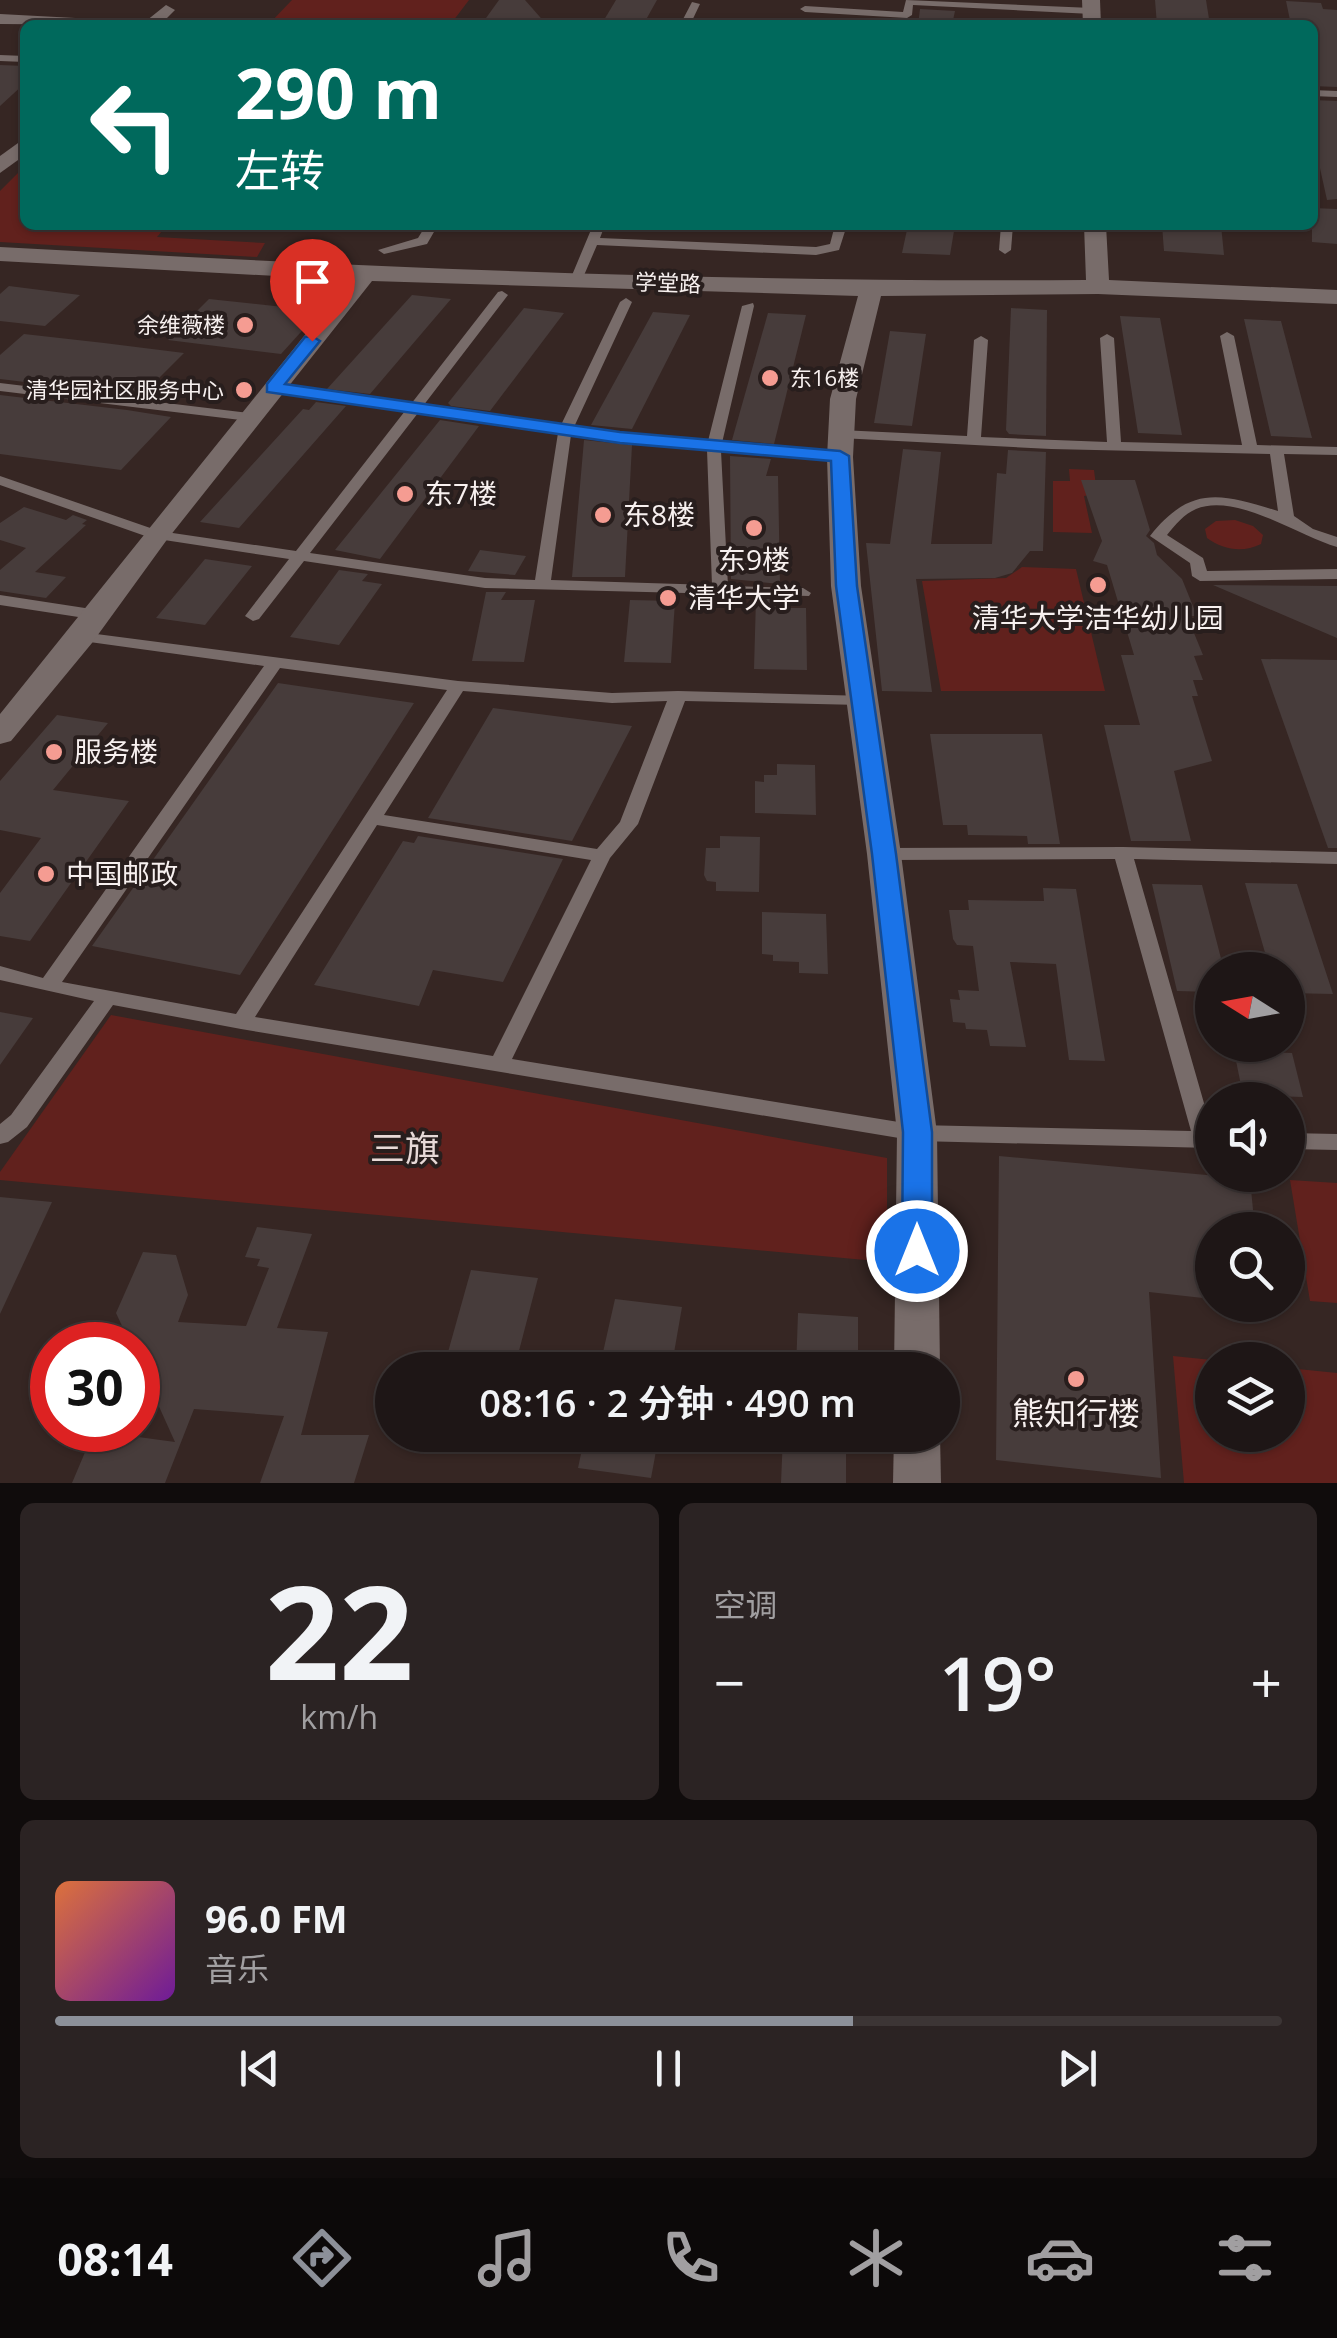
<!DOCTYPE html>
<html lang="zh">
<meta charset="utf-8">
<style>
body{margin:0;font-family:"Open Sans","Noto Sans SC",sans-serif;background:#2b2323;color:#f1f3f6;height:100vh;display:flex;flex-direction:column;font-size:38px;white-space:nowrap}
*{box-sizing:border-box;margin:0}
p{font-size:32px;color:#a19fa1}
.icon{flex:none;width:55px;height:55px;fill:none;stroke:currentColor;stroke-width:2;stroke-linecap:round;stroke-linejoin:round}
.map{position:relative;height:1483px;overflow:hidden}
.details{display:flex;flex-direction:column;gap:20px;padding:20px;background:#100c0c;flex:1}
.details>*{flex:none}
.hud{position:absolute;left:20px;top:20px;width:1298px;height:210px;border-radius:15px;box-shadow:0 2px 8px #0004,0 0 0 2px #3c3535;background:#00695c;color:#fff;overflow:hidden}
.needle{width:65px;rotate:281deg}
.controls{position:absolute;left:1195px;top:952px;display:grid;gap:20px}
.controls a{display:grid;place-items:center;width:110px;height:110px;border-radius:50%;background:#1e1616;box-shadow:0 2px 8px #0004,0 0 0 2px #3c3535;font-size:50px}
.speed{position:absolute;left:30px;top:1322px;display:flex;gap:20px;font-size:50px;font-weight:700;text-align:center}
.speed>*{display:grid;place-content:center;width:130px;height:130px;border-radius:50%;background:#1e1616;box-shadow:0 2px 8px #0004,0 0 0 2px #3c3535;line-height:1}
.speed .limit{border:15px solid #d22;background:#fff;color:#111}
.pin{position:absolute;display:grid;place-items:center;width:85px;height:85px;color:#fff;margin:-102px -42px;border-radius:50% 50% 50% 0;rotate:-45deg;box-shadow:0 0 10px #0007}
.pin .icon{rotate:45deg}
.me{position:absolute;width:110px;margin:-55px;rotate:0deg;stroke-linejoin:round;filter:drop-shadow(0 0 8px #0008)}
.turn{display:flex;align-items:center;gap:35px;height:210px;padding:0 50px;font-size:45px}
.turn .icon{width:130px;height:130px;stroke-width:2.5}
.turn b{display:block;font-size:70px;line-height:85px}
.big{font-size:75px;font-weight:600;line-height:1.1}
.details .card{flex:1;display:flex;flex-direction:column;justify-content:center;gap:15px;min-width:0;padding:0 35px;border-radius:15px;background:#2b2323}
.details .dial{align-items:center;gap:0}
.dial b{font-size:130px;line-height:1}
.song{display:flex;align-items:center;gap:30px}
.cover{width:120px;height:120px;border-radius:15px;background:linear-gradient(135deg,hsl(20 70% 55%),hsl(280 70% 35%))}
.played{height:10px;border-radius:5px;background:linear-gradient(90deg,#8c9099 65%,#3c3535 65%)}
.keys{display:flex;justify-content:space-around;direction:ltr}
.heat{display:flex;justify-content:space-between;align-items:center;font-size:55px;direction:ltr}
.details .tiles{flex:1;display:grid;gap:20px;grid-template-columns:1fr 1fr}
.card:last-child{grid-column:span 2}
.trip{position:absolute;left:375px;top:1352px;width:585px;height:100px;border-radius:50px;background:#1e1616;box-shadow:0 2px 8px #0004,0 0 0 2px #3c3535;font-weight:600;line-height:100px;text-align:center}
.dock{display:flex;height:160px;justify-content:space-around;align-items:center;background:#0c0909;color:#a19fa1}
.dock .icon{width:70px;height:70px}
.dock .selected{color:#8c9099}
.dock b{font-size:45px;color:#f1f3f6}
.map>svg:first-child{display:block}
.built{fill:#362623;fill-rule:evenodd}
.green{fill:#61211d}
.building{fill:#473c3b}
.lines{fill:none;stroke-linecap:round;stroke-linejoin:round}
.service{fill:#786c6a;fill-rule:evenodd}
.minor{fill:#786c6a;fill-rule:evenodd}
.route{fill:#1a73e8;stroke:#114b97;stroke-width:2.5}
.poi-dot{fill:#f59c92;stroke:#281e1d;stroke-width:4}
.labels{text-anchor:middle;stroke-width:8;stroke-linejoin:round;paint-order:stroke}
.far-street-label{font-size:22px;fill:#f7f0ef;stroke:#281e1d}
.far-poi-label{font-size:22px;fill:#f7f0ef;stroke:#281e1d;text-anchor:end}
.poi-label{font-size:28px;fill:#f7f0ef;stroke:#281e1d;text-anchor:start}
.near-poi-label{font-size:32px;fill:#f7f0ef;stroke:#281e1d}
.near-neighbourhood-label{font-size:35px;fill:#e7d9d7;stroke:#281e1d}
</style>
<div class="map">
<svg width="1337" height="1483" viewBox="0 0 1337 1483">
<rect width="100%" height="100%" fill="#281e1d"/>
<path class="built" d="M0 0H1337V1483H0ZM25 25H1312V225H25ZM1212 970H1288V1045H1212ZM1212 1100H1288V1175H1212ZM1212 1230H1288V1305H1212ZM52 1345H138V1430H52ZM1212 1360H1288V1435H1212ZM392 1370H942V1435H392Z"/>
<g class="green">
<path d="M292 0H469L450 25H268Z"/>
<path d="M25 166V225H167L157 237 265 243 257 257 0 242V191Z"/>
<path d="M1069 469 1094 470 1097 494 1084 496 1092 533 1053 532V481H1070Z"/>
<path d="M1235 520 1253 526 1263 535 1261 544C1243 553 1223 550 1207 538L1205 529 1216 521Z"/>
<path d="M1022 567 1076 569 1105 691H941L922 581 1006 578Z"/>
<path d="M111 1015 887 1158V1262L0 1180V1172Z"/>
<path d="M1290 1180 1337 1183V1303L1310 1301Z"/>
<path d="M1173 1356 1212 1360V1435H1288V1368L1337 1373V1483H1184Z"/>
</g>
<g class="building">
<path d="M499 0H525L547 25H481Z"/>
<path d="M616 0H657L643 25H601Z"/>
<path d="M1155 0H1206L1210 25H1157Z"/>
<path d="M1286 1 1321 3 1323 9 1337 10V87L1312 86V25H1291Z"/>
<path d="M920 9 955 11 952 25H918Z"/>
<path d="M0 65 25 66V83L0 106Z"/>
<path d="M1312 100 1337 101V199L1327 200 1312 132Z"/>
<path d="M1312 208 1337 209V244L1312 242Z"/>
<path d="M908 225H955L950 255 902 253Z"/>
<path d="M1162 225H1221L1224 255 1164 251Z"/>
<path d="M9 286 80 295 45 326 0 321V294Z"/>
<path d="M412 295 451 299 370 394 327 389Z"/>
<path d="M209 299 320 311 281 354 168 340Z"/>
<path d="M524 308 564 313 490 411 451 406 448 403Z"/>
<path d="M1011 308 1047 310 1046 436 1009 434 1006 430Z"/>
<path d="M653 312 690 315 632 429 591 425Z"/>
<path d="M768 313 806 315 774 444 732 440Z"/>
<path d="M1120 316 1160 318 1182 435 1138 433Z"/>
<path d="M1244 319 1281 321 1312 438 1271 436Z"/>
<path d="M890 331 926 334 912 426 874 423Z"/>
<path d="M24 334 104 343 184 353 141 396 0 379V355Z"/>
<path d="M0 395 127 410 171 417 121 470 0 454Z"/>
<path d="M316 402 346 406 239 528 200 522 303 409 309 410Z"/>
<path d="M440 420 479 426 380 559 335 550Z"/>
<path d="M584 440 632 445 625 577H572Z"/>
<path d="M903 449 941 452 931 544H992L997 473 1006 474 1008 450 1046 452 1043 551H1030L1012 573 995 578 916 579 932 692 882 691 866 543 890 544Z"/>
<path d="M730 456 771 459 766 476H778L780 584 731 579Z"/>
<path d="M1081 480H1135L1150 530 1146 536 1154 543 1157 555 1182 579 1197 616H1187L1203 655 1194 656 1203 680H1193L1198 696H1192L1212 761 1174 771 1191 841H1131L1104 725H1140L1121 655H1134L1107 565 1093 561 1102 541Z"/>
<path d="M24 507 66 520 73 515 87 520 82 524 86 525 35 572 66 577 46 598 0 591V570L26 548 0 540V523Z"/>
<path d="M480 550 526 556 515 575 468 571Z"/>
<path d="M205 559 252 566 205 625 156 618Z"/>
<path d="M339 570 368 574 362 581 382 584 339 645 290 637Z"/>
<path d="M1213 585 1337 586V638Z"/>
<path d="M486 592H506L501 600H535L524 662 472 661Z"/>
<path d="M756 598 781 599V608H806L807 670 754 669Z"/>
<path d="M630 600 675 601 671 663 624 662Z"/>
<path d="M1261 659 1337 660V848H1328Z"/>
<path d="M278 683 414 703 240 975 92 946Z"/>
<path d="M493 708 632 726 572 841 428 818Z"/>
<path d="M57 715 108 723 53 790 129 801 30 941 0 936V893L41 838 0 830V781Z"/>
<path d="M930 734H1042L1060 844H1028L1027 836 968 835 967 825H943Z"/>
<path d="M777 764 815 765 816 815 755 813V781L764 782V775H777Z"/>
<path d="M418 836 563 859 503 982 433 970 419 1006 314 985 403 841 414 843Z"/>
<path d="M720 836 760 837 759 892 716 891V882L707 881 704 875 706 848H720Z"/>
<path d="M1245 883 1297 884 1333 994 1288 993V970H1270Z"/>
<path d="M1152 884 1202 885 1224 970H1212V992L1177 991Z"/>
<path d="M1043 888 1076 889 1105 1061 1069 1060 1056 964 1010 962 1026 1047 990 1046 987 1030 966 1029 965 1023 953 1022 950 999 960 1000 958 990 979 991 973 946 957 945 953 939 949 910H969L968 900 1044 901Z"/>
<path d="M762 912 826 914 828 974 799 973V962L773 961V955L762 954Z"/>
<path d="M0 1012 33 1018 0 1065Z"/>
<path d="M1234 1051 1292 1053 1303 1097 1243 1095Z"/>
<path d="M999 1156 1250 1179 1255 1230H1212V1299L1149 1292 1161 1478 996 1460Z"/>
<path d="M0 1197 52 1202 0 1314Z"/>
<path d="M257 1227 312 1234 277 1328 328 1332 301 1435H369L354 1483H260L284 1416 194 1409 165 1483H72L94 1431 175 1442 138 1360V1345H131L116 1313 143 1252 176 1255 188 1295 178 1322 246 1326 269 1268 257 1266 260 1259 245 1257Z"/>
<path d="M471 1270 538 1278 514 1370H443Z"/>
<path d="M615 1299 682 1307 671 1370H599Z"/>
<path d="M798 1313 858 1317V1370H796Z"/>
<path d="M585 1435H659L651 1478 578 1468Z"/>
<path d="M783 1435H846V1483H781Z"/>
</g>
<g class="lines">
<g class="service">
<path d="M906 0 1092 8 1097 11 1092 14 913 5 912 15 907 18 805 12 800 9 805 6 903 12Z"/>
<path d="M692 2 700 4 690 25H680Z"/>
<path d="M462 20 466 25H456L459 21Z"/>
<path d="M0 55 25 56V62L0 61Z"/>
<path d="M1312 90 1337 91V97L1312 96Z"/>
<path d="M426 225H438L427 244 384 254 378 250 418 238Z"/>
<path d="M593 225H605L600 238 816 247 830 244 835 225H847L839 250 816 255 597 245 582 280 572 283 570 280Z"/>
<path d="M1001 225H1013L1011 250 1005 254 999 250Z"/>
<path d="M502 291 508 295 423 406 561 425 620 302 626 298 632 302 574 427 708 441 742 306 753 303 754 306 722 443 840 453 847 457 840 461 721 451 728 586 803 588 811 593 809 596 485 588 304 561 259 619 253 621 245 616 289 559 151 538 0 485V476L159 531 296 551 405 411 273 392 268 391V385L411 404 498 292ZM418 413 558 433 535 580 485 578 310 553ZM571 435 707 450 712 585 551 580Z"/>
<path d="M1227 332 1234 336 1257 445 1337 447V455L1284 454 1294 516 1313 529 1337 537V547C1299 536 1235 492 1196 509 1184 514 1175 525 1167 535L1203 558 1207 571 1337 569V579L1200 581 1192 576 1190 563 1150 536C1191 484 1222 494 1278 511L1270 454 1051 449 840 438 833 434 840 430 967 436 974 340 981 336 988 340 981 437 1107 442 1100 338 1107 334 1114 338 1121 442 1242 445 1220 336Z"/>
<path d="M0 383 249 413 256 417 249 421 0 391Z"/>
<path d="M0 595 98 610 106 615 98 620 0 605Z"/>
<path d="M81 632 458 681 612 693 678 691 867 696 870 700 867 704 861 705 685 701 638 824 610 858 512 1059 917 1125 1191 1131 1115 859 884 860 875 854 884 848 1123 847 1337 852V864L1134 859 1212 1131V1148L917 1141 241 1029 113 1005 27 1127 8 1142 0 1144V1124L11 1115 94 1001 0 980V966L43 978 264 666 75 640 73 637 75 634ZM280 668 447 690 236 1014 62 982ZM463 691 612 703 667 701 620 822 597 849 384 815ZM377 825 591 860 493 1056 255 1017Z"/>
<path d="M1288 1133 1337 1134V1150L1288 1149Z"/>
</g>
<g class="minor">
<path d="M1082 0H1100L1101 25H1083Z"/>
<path d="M166 5 175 10 160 25H141Z"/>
<path d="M0 14 113 20 122 25 0 24Z"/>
<path d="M25 138V155L0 173V156Z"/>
<path d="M1084 225H1106L1109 280 1337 290V304L1098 294 881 296 856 399 853 457 861 586 901 854 937 1133 940 1370H894L897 1133 867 854 831 586 827 457 830 399 858 296 372 281 166 541 92 643 11 741 0 744V714L349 280 0 261V247C362 267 724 283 1086 280Z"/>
<path d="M894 1435H940L941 1483H893Z"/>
</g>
</g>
<path class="route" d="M312 336 320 341 285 384 620 432 840 451 849 456 857 586 896 854 932 1132V1251L928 1259 917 1263 907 1259 902 1251 903 1132 872 854 836 586 831 461 620 443 267 392V384L305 337Z"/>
<g class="poi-dot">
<circle cx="245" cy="325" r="10"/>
<circle cx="770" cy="378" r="10"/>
<circle cx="244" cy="390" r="10"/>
<circle cx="405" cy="494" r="10"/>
<circle cx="603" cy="515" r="10"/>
<circle cx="754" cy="528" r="10"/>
<circle cx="1098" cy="585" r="10"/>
<circle cx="668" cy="598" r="10"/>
<circle cx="54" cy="752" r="10"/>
<circle cx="46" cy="874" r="10"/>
<circle cx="1076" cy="1379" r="10"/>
</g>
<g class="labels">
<g class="far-street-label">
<text transform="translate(668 283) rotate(2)" y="8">学堂路</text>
</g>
<g class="far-poi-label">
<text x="225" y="333">余维薇楼</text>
<text x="790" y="386" text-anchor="start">东16楼</text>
<text x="224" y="398">清华园社区服务中心</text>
</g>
<g class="poi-label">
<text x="425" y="504">东7楼</text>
<text x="623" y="525">东8楼</text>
<text x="754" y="570" text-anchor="middle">东9楼</text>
<text x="688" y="608">清华大学</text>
<text x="1098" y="628" text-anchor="middle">清华大学洁华幼儿园</text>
<text x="74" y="762">服务楼</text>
<text x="66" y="884">中国邮政</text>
</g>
<g class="near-poi-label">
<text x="1076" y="1425">熊知行楼</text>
</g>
<g class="near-neighbourhood-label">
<text x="405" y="1161">三旗</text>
</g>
</g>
</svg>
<div class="controls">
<a><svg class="needle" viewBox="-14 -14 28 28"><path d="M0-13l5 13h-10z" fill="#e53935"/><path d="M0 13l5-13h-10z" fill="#a19fa1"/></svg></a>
<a><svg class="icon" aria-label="sound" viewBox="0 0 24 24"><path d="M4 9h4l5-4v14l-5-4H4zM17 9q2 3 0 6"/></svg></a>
<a><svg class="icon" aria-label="search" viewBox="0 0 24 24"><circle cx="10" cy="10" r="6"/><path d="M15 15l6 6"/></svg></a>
<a><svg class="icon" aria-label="layers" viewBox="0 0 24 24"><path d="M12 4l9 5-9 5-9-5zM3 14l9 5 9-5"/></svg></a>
</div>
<div class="speed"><div class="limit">30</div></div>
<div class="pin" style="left:312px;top:341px;background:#d93025"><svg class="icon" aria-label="arrive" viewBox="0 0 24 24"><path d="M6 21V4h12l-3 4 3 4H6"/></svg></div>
<svg class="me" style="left:917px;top:1251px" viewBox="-20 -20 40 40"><circle r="17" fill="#1a73e8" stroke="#fff" stroke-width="3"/><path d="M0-11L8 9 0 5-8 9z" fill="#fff"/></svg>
<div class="trip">08:16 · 2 分钟 · 490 m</div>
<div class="hud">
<div class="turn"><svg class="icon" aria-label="left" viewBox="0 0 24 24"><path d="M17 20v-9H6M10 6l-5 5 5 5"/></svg><div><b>290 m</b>左转</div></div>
</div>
</div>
<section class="details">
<div class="tiles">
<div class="card dial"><b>22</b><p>km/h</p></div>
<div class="card"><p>空调</p>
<div class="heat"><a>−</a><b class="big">19°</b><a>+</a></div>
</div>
<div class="card">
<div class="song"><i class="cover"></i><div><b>96.0 FM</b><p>音乐</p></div></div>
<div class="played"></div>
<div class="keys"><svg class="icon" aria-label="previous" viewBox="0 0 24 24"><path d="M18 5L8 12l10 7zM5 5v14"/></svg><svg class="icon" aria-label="pause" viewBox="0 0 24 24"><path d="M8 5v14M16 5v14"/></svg><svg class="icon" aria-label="next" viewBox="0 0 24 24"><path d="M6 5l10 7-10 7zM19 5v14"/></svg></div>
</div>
</div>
</section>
<nav class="dock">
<b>08:14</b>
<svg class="icon selected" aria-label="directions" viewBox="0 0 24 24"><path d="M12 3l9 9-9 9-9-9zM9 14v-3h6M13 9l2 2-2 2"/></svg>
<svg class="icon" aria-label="music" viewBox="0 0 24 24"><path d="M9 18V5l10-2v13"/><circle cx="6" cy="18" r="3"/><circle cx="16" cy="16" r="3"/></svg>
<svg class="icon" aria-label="phone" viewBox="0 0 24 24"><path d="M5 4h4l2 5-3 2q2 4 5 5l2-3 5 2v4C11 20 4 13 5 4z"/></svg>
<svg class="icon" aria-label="climate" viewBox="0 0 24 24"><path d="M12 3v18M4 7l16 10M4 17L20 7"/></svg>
<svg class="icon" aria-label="car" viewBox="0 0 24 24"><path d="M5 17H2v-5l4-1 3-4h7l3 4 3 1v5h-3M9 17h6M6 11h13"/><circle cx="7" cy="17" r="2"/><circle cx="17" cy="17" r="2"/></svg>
<svg class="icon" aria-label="filters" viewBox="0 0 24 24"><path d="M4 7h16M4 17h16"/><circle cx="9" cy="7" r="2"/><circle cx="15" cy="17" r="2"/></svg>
</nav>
